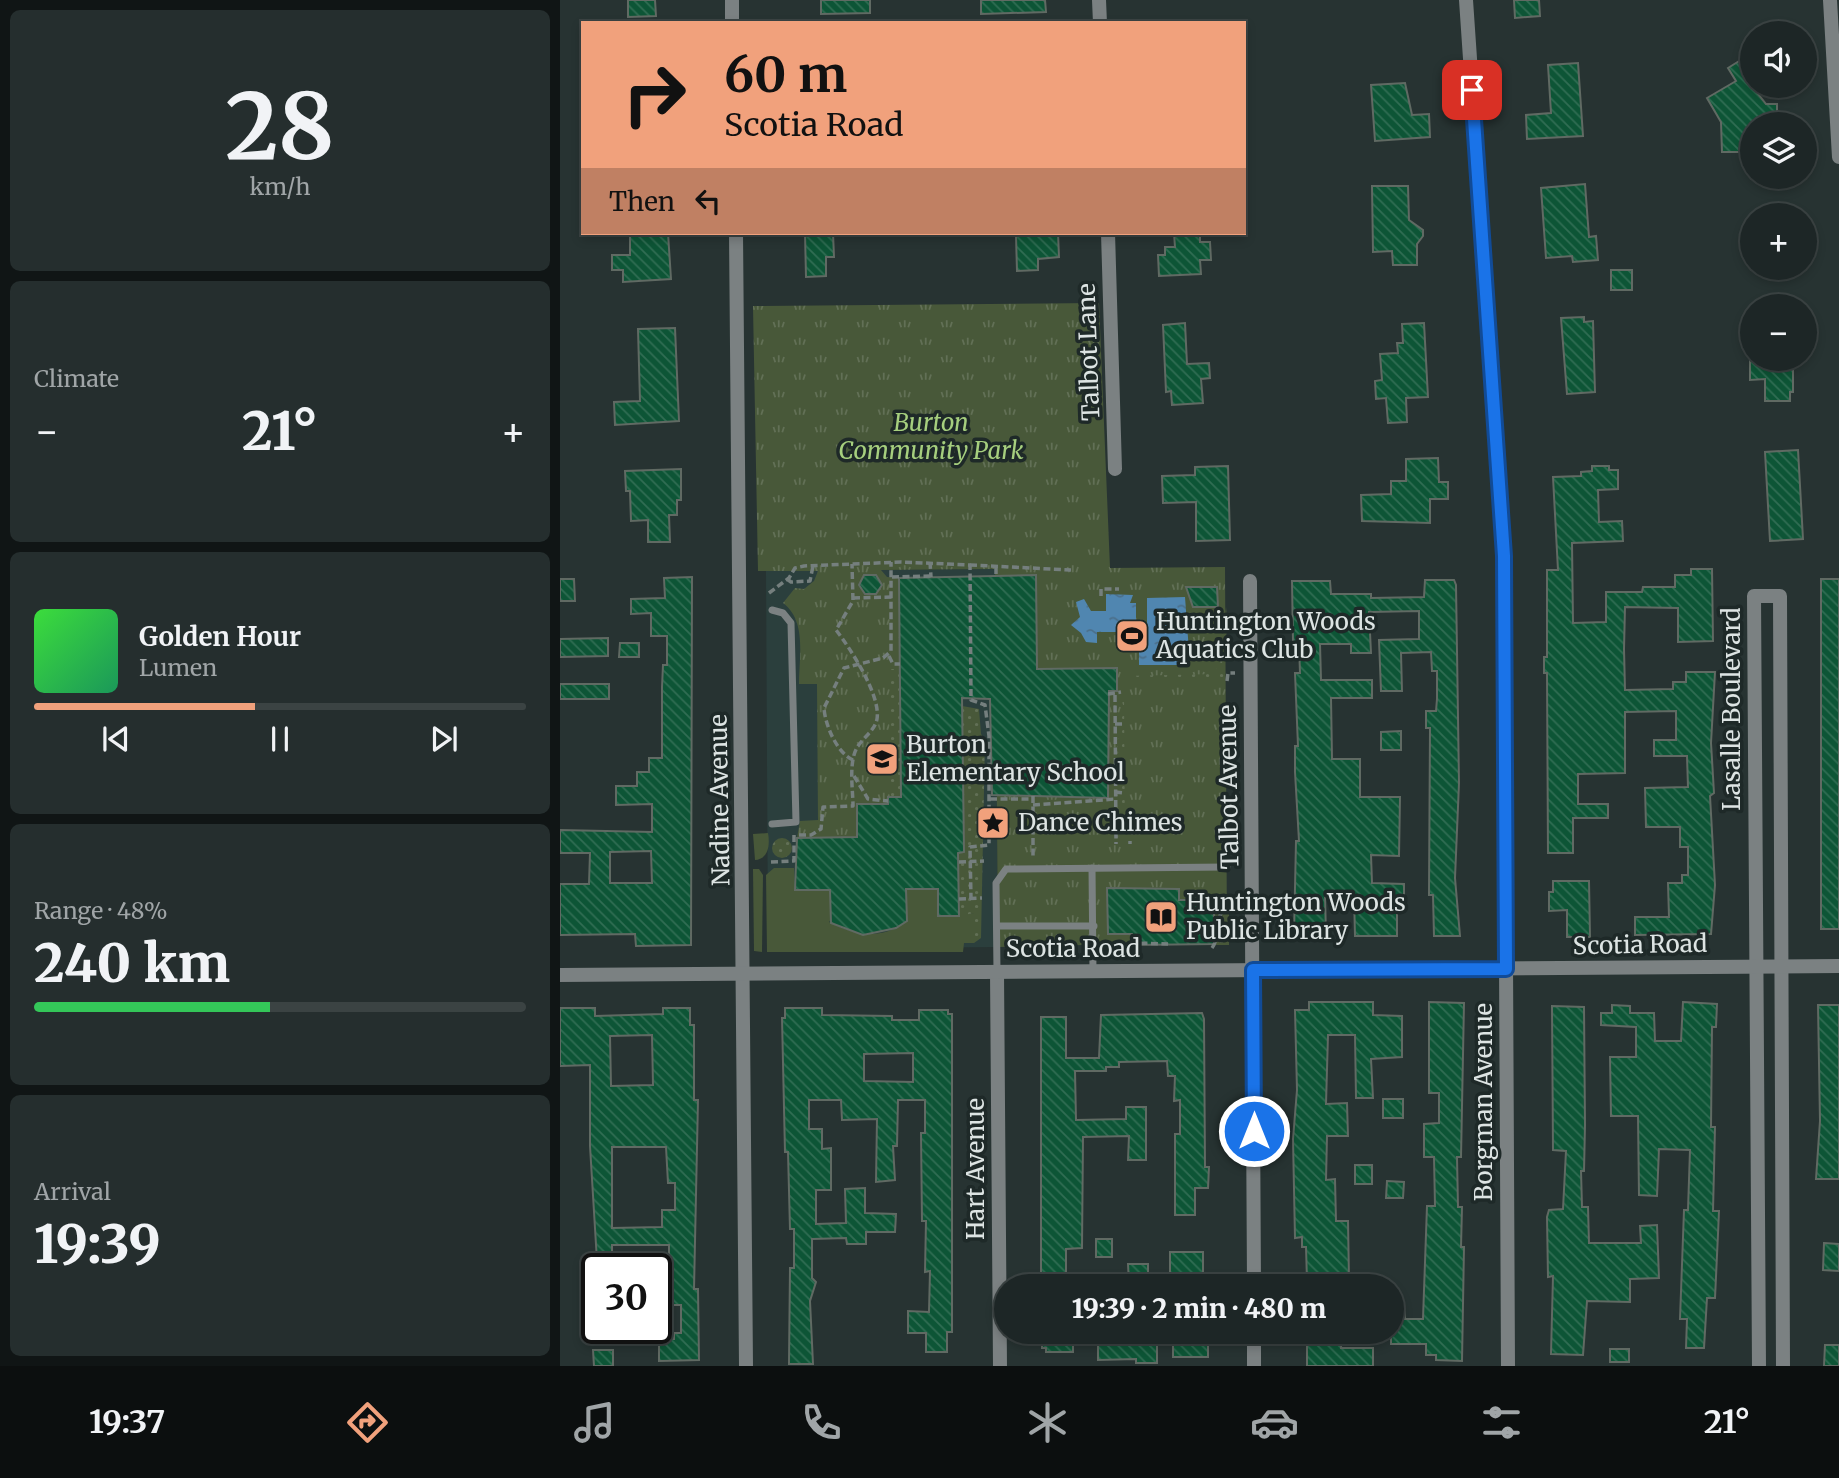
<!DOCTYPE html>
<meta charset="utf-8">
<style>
body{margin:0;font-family:Merriweather,serif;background:#252e2e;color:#f1f3f6;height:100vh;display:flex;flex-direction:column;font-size:26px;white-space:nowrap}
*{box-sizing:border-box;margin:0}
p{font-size:23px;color:#a0a5a7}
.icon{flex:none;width:38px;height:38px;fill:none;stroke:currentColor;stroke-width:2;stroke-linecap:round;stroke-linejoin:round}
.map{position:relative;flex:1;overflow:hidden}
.sheet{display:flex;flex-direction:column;gap:10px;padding:10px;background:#101515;width:560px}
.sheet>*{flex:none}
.hud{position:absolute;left:21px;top:21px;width:665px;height:214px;border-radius:0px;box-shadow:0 4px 10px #0003,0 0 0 2px #3b4343;background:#f1a17c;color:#111;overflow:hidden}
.fabs{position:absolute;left:1180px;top:21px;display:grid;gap:14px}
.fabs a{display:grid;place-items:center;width:77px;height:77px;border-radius:50%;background:#1d2626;box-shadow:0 4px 10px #0003,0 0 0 2px #3b4343;font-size:35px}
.speed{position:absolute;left:21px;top:1253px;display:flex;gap:14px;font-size:35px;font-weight:700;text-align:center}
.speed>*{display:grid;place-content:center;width:91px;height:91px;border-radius:50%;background:#1d2626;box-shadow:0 4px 10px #0003,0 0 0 2px #3b4343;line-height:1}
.speed .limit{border:4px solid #111;border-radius:10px;background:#fff;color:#111}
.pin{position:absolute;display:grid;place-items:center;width:60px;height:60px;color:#fff;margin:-30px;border-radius:14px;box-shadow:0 4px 10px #0006}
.me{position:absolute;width:77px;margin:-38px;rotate:0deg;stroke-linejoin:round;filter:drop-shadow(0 0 5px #0008)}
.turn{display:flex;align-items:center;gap:24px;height:147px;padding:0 28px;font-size:32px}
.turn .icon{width:91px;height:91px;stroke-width:2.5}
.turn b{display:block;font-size:49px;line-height:60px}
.then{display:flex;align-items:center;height:66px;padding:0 28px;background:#0003;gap:14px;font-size:26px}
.big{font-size:52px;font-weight:800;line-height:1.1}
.sheet .tile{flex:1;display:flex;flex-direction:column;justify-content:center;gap:10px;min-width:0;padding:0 24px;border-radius:10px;background:#252e2e}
.sheet .dial{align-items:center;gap:0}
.dial b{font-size:91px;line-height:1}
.song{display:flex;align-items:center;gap:21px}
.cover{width:84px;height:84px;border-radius:10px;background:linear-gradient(135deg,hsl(120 70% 55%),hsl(150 70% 35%))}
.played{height:7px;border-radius:4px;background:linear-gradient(90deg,#f1a17c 45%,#3b4343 45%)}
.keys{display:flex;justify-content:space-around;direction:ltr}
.heat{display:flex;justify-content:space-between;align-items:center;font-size:38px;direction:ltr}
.charge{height:10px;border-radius:5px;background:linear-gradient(90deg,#34c759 48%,#3b4343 0)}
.trip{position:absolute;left:434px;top:1274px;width:410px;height:70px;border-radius:35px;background:#1d2626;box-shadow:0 4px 10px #0003,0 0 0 2px #3b4343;font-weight:800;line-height:70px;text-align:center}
.menu{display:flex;height:112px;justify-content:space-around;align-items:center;background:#0c0f0f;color:#a0a5a7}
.menu .icon{width:49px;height:49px}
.menu .on{color:#f1a17c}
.menu b{font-size:32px;color:#f1f3f6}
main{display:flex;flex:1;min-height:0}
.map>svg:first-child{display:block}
.built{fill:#2b3f3d}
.grass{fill:#485839}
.park{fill:url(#park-tufts)}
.garden{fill:url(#garden-dots)}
.water{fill:url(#water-ripples)}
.building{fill:url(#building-back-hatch);stroke:#606a63;stroke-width:2;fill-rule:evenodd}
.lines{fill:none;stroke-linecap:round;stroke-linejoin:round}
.path{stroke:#757f7e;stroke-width:3.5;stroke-dasharray:7 3.5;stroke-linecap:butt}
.service{stroke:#7b8182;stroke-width:7}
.minor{stroke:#7b8182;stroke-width:14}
.tertiary{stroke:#7b8182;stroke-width:14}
.route-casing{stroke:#114b97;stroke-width:18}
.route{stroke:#1a73e8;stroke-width:12}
.labels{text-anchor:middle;stroke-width:7;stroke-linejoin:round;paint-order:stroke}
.street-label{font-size:24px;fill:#dde4e3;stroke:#1e2928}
.park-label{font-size:24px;font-style:italic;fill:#a6cf7e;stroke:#1e2928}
.poi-label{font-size:24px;fill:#dde4e3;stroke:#1e2928;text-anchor:start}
</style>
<main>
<section class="sheet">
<div class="tile dial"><b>28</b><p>km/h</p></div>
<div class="tile"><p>Climate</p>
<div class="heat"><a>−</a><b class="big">21°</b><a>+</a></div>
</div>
<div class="tile">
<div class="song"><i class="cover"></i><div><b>Golden Hour</b><p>Lumen</p></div></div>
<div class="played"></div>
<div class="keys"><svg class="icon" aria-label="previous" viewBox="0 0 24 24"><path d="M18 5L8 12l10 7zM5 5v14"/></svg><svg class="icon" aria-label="pause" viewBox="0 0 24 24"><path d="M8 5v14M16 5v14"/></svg><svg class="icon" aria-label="next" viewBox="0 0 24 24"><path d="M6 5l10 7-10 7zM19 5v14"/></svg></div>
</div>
<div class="tile"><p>Range · 48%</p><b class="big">240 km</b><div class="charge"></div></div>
<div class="tile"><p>Arrival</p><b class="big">19:39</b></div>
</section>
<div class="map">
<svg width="1279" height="1366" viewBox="0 0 1279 1366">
<defs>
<pattern id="park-tufts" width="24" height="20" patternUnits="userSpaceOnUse" patternTransform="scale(1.75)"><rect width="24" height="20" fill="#485839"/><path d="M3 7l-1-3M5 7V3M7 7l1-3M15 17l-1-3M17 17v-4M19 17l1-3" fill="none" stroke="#627056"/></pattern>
<pattern id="garden-dots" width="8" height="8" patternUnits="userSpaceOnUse" patternTransform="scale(1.75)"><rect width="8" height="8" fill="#485839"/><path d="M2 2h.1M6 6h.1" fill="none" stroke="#627056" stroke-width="1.8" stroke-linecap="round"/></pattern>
<pattern id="water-ripples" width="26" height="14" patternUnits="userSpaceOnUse" patternTransform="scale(1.75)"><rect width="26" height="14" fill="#5086b0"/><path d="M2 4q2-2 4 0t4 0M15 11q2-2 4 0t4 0" fill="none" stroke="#4b6f8a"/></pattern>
<pattern id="building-back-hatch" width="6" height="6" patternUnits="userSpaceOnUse" patternTransform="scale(1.75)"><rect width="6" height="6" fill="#0d5536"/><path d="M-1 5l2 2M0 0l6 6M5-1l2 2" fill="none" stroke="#306d53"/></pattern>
</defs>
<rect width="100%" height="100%" fill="#273332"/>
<path class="built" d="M435 569 438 947 208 949 206 571Z"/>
<g class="grass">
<path d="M208 833C210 844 209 859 195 860L193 834Z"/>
<path d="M214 868H234L235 890H270L278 910 269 922C296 936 320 940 346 922L338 906 347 905 346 889H378V916L414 913V943H404L403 952H207L206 875Z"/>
<path d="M193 869H199L203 875 202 952 194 951Z"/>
</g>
<path class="park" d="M539 303 550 568 665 567 667 942 438 947 435 569 321 570 327 577 339 578 341 797H328V804H297V837L237 838 240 821 258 820 257 684H239C239 657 247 621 223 603L235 588 244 589 254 581 258 571H198L193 306Z"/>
<g class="garden">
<path d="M666 607 668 628 661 655 665 681H565V676L654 674 660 661Z"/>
<path d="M331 669H340L341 797H331L329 704Z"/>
<path d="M564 694 565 842 557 841V796L561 774 557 764 558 733 563 704 560 700Z"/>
<path d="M402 706 419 709 421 734 425 740 421 938 414 943V913L399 916V853L404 852Z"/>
<circle cx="222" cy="848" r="10"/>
<rect x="654" y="897" width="15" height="48"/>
</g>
<path class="water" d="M546 594 573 595 570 603H576V631L583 637H587V598L625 597 630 665H579V649L562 639V632H537V643L526 642 521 633 511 625 520 617 516 602 524 599 531 611H546Z"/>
<g class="building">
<path d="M68 0H95L96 16 68 17Z"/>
<path d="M261 0H310V13L261 14Z"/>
<path d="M421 0H485L486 12 421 14Z"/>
<path d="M954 0H979L980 16 955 18Z"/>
<path d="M1192 53V86L1206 104H1217V124H1192V152H1162L1161 122 1147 98 1176 81 1168 68Z"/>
<path d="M1018 63 1023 136 967 139 966 115 991 113 988 65Z"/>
<path d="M845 83 852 115 869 114 870 137 815 141 811 85Z"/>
<path d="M1025 184 1029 237 1036 236 1038 260 1013 262 1012 256 986 258 981 188Z"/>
<path d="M812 186H848L849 220 863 230V236L857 244V265H833L832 251 813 252Z"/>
<path d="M70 233H108L111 279 63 282V270H52V255H70Z"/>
<path d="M245 233H273L274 257H266V276L246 277Z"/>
<path d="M463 233H498L499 257 478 259V270L457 271 456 236H463Z"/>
<path d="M614 233H640V242H650L651 260H640L641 274 599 276 598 255H605V247H615Z"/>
<rect x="1051" y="270" width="21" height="20"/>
<path d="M1024 317V322L1033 321 1035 392 1007 394 1001 318Z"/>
<path d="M625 323 627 364 649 363 650 378 641 379 643 403 612 405 611 391 606 392 603 325Z"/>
<path d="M864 323 868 397 846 398 847 422 828 423 826 398 816 399 815 381 822 380 820 354 838 353 837 343H843L842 324Z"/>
<path d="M115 328 119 421 55 425 54 402 80 401 78 329Z"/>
<path d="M1190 359H1233V392H1230V401H1205V379L1190 380Z"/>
<path d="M1238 450 1243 539 1210 541 1205 452Z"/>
<path d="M878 458 879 482H888V499H870V523L802 521 801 495 831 494V481H846V459Z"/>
<path d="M668 466 670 540 636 541V502L603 503 602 476 635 475V467Z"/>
<path d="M1032 466H1049V470H1058V489L1038 490 1039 522 1062 521 1063 541 1012 543 1013 623 1046 622V592H1082L1083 587H1115V575H1131V569H1152L1153 641 1118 642V608L1065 607 1064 649 1065 690 1113 689V682H1126V672H1155L1151 743 1154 793 1150 796 1155 885 1151 934 1075 935V917H1109L1108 883H1122V875H1128V847H1120V827H1086L1085 788 1128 787 1127 756H1094V740H1116V711L1065 712V773L1018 774V804H1048V818H1013V853H988L987 673H984V657H987V570H998L993 477 1021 476V472L1032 471Z"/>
<path d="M121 469V500H117V515H109L110 542H88V520L71 521 70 491H66L65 471Z"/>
<path d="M304 575H316L322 585 316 594H305L299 585Z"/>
<path d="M476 575 477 669 557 668V691H549L548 798 432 795 430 699 402 698 404 852 398 853 399 916H378V889H346L347 921 336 928 303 935 271 923 270 890H235L237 838 297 837V804H328V797H341L339 578Z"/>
<path d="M132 577 131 945 76 946 75 934 0 935V884H29L30 853H0V830L92 832V804L56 805V786H77V772H89V758H102V687L103 665H107V636H91V613L71 614V599L105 598 104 578ZM91 851 92 883H50V852Z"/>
<path d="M0 579H14L15 601H0Z"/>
<rect x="1261" y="579" width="18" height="350"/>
<path d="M865 580H894L896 585 899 783 895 878 900 936H874L873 895H869L870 728H866V711H876L877 699V671H872L871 652 841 653 842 691H821L819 640 859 639V611L809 612 811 653H791V644H760L761 680H812V698H771L772 759H800V797H840L839 856 811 855 812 883 844 884V902H837V936H795L794 895H765L766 935H734L736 841H739L735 772V746H738L735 673H740L739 645 733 641 732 581H770L771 594H811V598L864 597Z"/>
<path d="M626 587H657L658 607H633Z"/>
<path d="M48 638V656L0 657V639Z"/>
<path d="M60 643H79V657H59Z"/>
<rect x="0" y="684" width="49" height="15"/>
<path d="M841 731V750H821V732Z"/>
<path d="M993 881H1029L1030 937H1007V910L989 911V892H993Z"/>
<path d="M547 888 619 889V900H654V944L574 945 572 934H548Z"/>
<path d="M749 1002H813V1015L842 1016V1057L811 1059 813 1098H796L795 1035H768L766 1104 787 1103 788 1136H767L766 1180 775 1179 776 1221H788L789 1280 747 1281 746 1247H742V1237L735 1238 733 1139 737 1090 735 1010H749Z"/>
<path d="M869 1002 904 1003 901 1157H897L898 1207H902L901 1247H904L902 1361 876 1360V1355H866V1344H831V1304H844L845 1319H863L867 1206H875L874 1157H864V1124L879 1123V1093H869Z"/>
<path d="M1123 1002 1157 1004 1156 1027H1152L1151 1127H1155L1153 1211H1159L1158 1234 1155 1298H1147L1144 1348H1126L1127 1319H1120L1124 1210H1128L1130 1150 1099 1149 1097 1196 1079 1195 1078 1116H1051L1050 1057H1076V1027L1041 1025V1013H1052V1005L1070 1006V1013H1094L1095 1041H1121Z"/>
<path d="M1258 1005H1279V1179H1256L1260 1121Z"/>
<path d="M992 1006 1024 1007 1025 1125 1024 1171H1021L1022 1207H1028L1029 1243H1081L1080 1226 1097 1225 1099 1278 1070 1279V1302L1027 1301 1023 1355 991 1354 993 1276 988 1277 987 1217 989 1210 1003 1209 1006 1151 993 1150Z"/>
<path d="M0 1008H35V1016L103 1014V1008H130V1025H134V1100H138L134 1289H138L139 1360 99 1361V1339H114V1333H121V1305H109V1245H52V1262L37 1261 30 1146V1065L0 1066ZM92 1035 93 1085 51 1086 50 1036ZM52 1147H106L108 1183H115V1210H102V1227L52 1228Z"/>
<path d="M225 1008H262V1015L332 1016V1020H359V1010H388V1014H392V1332H387V1352H366V1333H348V1311L369 1312 370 1271 365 1272 366 1221H362L361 1133H365V1100H338L337 1146H333L335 1180 316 1182 317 1119 282 1120 281 1100H249V1129H262V1149L271 1148V1190H256V1224L286 1223 285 1189 305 1188V1213L336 1214 335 1232H306V1244H287L286 1238 252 1239V1278L256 1282 250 1301 253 1364H229L230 1268H234V1229H230L228 1152H225L222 1018H225ZM353 1053V1082L304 1081V1054Z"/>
<path d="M642 1013 644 1019 645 1167H649L648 1188H635V1215H615V1134H620V1100L614 1101 615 1076H608L607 1061 559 1062V1067H546V1071H515L516 1120 566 1119V1107H586V1160H568L569 1136 523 1137 522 1248 506 1249V1286H481V1017H506V1058H539L541 1015Z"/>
<rect x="823" y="1099" width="20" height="19"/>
<rect x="795" y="1165" width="17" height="19"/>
<path d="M827 1181 844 1182 843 1198H826Z"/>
<rect x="536" y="1239" width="16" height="18"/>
<path d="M1264 1243 1279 1244V1271L1263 1270Z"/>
<rect x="610" y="1252" width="33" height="21"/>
<path d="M568 1264H588V1283L569 1284Z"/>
<path d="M482 1332H513V1352H486V1348H482Z"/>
<path d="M747 1332H782L781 1348H813V1366H747Z"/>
<rect x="613" y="1334" width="35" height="23"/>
<path d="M538 1341 597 1345V1363H576V1359L538 1360Z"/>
<path d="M1265 1345H1279V1366H1264Z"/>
<rect x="1050" y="1349" width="19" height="13"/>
<path d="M33 1350H53V1366H34Z"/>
</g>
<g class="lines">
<g class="path">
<path d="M370 562 371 577"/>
<path d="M410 565 511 570"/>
<path d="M436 567V575"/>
<path d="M332 577 371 576"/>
<path d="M227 579 231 582 250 581 253 566"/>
<path d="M209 593 229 578 235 568 244 566 341 562 410 565 411 700 425 705 429 736V845L410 847 411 899"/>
<path d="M541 596V589H559"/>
<path d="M293 598 332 597"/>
<path d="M329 656 333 664H340"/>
<path d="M667 681 668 673H675"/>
<path d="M548 694 561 692"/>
<path d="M555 695 556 844"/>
<path d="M555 724H564"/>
<path d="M293 760C277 753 265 725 264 708L284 668 323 658 331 651V562"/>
<path d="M294 776 308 799 328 801"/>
<path d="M555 792 565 793"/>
<path d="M473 796V857"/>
<path d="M430 799H473"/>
<path d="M473 805 555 799"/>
<path d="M239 835H251L261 829 263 807 293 806C293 789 288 761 298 746 304 737 315 730 317 719 321 695 290 648 276 630L293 601 292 564"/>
<path d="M662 840 663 843"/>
<path d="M570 844V841"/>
<path d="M211 862 234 861V835"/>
<path d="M399 862 424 861"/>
<path d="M399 899 422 898"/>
<path d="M652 948C662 935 652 911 671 905"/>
<path d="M575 949 576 943 608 944"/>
</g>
<g class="service">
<path d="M212 610 223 613 231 623 236 822 212 824"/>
<path d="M532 868 533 972"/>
<path d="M438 926H534"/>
<path d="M437 972 436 883 446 869 667 867"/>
</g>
<g class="minor">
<path d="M172 0V23"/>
<path d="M539 0 540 23"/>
<path d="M906 0 944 556 948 1366"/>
<path d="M1270 0 1279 157"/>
<path d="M176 233 186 1366"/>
<path d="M548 233 555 469"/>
<path d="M690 581 694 1286"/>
<path d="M437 972 440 1366"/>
<path d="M694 1332V1366"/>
<path d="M1199 1366 1194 596H1220L1223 1366"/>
</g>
<path class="tertiary" d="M0 975 1279 966"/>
</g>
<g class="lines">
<defs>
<path id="route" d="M694 1131 693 970 946 969 944 556 912 90"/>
</defs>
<use href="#route" class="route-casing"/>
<use href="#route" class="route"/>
</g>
<defs>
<symbol id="stadium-square" viewBox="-11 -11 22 22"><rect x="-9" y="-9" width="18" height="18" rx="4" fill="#f1a17c" stroke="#1e2928"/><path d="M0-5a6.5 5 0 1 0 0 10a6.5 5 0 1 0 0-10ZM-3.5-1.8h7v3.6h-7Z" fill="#111"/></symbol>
<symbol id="school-square" viewBox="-11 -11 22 22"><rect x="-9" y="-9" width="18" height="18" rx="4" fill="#f1a17c" stroke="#1e2928"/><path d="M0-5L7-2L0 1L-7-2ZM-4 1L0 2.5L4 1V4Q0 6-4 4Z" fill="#111"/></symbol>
<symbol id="sight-square" viewBox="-11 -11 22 22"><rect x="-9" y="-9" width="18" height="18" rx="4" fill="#f1a17c" stroke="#1e2928"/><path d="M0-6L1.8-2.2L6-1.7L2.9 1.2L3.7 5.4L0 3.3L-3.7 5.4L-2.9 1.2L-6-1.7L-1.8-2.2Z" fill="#111"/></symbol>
<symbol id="library-square" viewBox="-11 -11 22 22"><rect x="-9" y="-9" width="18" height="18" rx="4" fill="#f1a17c" stroke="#1e2928"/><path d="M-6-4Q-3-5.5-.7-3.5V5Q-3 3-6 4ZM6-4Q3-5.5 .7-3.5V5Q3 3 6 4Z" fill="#111"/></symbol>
</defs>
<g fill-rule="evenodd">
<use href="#stadium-square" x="553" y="617" width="38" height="38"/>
<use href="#school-square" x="303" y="740" width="38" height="38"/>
<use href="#sight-square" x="414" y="804" width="38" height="38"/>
<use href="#library-square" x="582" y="898" width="38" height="38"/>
</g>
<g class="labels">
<g class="street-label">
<text transform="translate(529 352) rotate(-92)" y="8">Talbot Lane</text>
<text transform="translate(1172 709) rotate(-90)" y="8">Lasalle Boulevard</text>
<text transform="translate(669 787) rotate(-91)" y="8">Talbot Avenue</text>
<text transform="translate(160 800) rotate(-91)" y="8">Nadine Avenue</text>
<text transform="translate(1080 945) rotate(-1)" y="8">Scotia Road</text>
<text x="513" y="957">Scotia Road</text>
<text transform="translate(924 1102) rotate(-90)" y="8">Borgman Avenue</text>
<text transform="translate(416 1169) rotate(-90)" y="8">Hart Avenue</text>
</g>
<g class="park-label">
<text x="371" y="431">Burton<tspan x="371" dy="28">Community Park</tspan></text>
</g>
<g class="poi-label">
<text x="596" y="630">Huntington Woods<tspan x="596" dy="28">Aquatics Club</tspan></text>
<text x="346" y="753">Burton<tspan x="346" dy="28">Elementary School</tspan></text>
<text x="458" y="831">Dance Chimes</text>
<text x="626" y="911">Huntington Woods<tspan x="626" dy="28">Public Library</tspan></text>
</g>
</g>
</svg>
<div class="fabs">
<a><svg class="icon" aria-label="sound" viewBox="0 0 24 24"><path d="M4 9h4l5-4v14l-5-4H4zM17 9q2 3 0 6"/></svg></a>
<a><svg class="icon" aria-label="layers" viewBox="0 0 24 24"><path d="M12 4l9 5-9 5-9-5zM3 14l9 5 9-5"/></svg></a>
<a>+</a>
<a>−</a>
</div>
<div class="speed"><div class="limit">30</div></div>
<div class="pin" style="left:912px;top:90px;background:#d93025"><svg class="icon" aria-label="arrive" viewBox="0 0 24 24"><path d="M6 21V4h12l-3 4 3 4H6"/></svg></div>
<svg class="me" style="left:694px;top:1131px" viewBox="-20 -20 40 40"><circle r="17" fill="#1a73e8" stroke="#fff" stroke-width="3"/><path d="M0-11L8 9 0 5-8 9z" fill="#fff"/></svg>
<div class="trip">19:39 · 2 min · 480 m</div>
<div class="hud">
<div class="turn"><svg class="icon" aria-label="right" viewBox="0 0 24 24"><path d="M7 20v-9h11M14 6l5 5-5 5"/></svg><div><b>60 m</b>Scotia Road</div></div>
<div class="then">Then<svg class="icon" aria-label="left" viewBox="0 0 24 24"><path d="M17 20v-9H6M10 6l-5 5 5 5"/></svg></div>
</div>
</div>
</main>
<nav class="menu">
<b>19:37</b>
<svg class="icon on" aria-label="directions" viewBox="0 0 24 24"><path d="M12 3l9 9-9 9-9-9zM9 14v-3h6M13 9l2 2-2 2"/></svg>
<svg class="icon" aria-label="music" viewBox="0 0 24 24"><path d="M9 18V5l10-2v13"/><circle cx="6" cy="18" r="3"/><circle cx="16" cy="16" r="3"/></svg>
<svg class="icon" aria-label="phone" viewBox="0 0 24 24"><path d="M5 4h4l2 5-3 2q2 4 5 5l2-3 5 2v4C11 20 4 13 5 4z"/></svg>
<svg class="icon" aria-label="climate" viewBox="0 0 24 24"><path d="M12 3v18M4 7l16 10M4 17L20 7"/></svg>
<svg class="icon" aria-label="car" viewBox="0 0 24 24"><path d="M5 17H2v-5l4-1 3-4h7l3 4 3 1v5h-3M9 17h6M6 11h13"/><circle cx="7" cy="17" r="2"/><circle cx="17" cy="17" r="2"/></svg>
<svg class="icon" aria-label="filters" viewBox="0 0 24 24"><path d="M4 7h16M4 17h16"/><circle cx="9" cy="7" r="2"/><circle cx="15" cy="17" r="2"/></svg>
<b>21°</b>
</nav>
